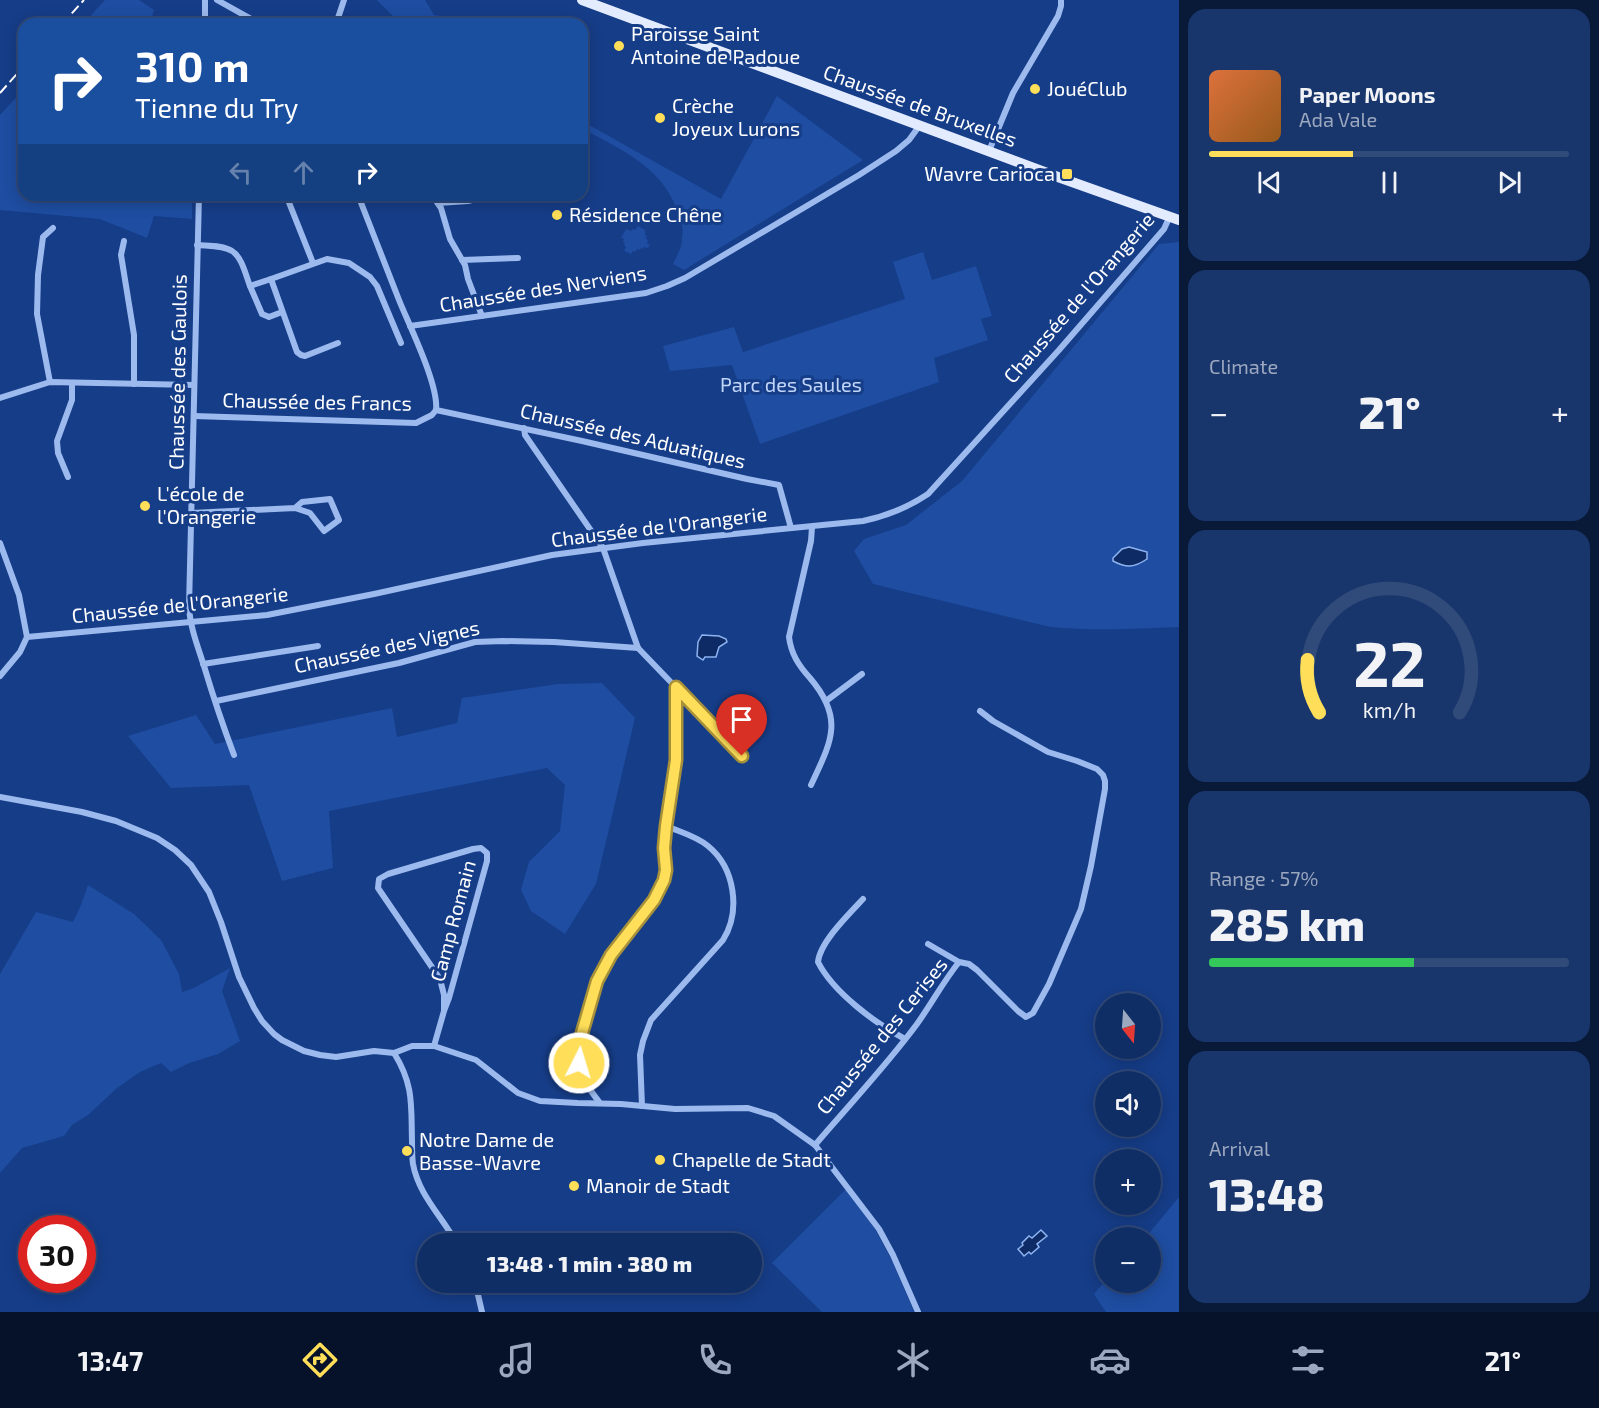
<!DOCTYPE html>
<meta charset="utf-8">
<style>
body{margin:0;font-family:"Exo 2",sans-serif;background:#19366c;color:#f1f3f6;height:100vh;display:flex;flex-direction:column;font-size:22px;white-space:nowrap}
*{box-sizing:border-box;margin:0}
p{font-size:20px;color:#9ca8bf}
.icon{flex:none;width:33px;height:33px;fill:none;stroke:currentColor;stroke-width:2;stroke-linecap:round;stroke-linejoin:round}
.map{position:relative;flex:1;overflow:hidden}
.side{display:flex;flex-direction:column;gap:9px;padding:9px;background:#091938;width:420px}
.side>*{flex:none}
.hud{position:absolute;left:18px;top:18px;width:570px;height:183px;border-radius:18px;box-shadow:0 3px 15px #0003,0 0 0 2px #304a7a;background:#1a4fa0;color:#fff;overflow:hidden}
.needle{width:39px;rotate:163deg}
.fabs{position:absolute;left:1095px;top:993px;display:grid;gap:12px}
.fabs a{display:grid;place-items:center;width:66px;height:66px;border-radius:50%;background:#102e66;box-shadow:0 3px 15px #0003,0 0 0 2px #304a7a;font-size:30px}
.speed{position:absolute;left:18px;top:1215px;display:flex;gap:12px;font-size:30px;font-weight:700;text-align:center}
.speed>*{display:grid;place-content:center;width:78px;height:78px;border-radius:50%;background:#102e66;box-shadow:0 3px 15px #0003,0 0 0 2px #304a7a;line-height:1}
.speed .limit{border:9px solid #d22;background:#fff;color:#111}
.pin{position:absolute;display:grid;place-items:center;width:51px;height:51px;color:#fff;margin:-62px -26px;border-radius:50% 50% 50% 0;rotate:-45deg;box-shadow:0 0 6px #0007}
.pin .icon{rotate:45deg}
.me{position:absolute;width:66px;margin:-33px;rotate:5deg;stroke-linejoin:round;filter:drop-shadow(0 0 4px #0008)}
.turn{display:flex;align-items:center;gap:21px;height:126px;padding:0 18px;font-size:27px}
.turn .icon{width:78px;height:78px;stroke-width:2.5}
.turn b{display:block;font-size:42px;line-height:51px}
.lanes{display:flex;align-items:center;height:57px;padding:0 18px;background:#0003;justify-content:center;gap:30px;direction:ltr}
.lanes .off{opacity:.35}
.big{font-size:45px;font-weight:800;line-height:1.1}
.side .tile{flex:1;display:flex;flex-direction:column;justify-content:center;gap:9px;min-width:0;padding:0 21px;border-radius:18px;background:#19366c}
.side .dial{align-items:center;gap:0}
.dial svg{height:156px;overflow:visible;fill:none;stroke:#304a7a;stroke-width:7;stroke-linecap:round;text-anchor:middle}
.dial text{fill:#f1f3f6;stroke:none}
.song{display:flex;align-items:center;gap:18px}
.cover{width:72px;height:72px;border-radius:9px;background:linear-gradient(135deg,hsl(20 70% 55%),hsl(30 70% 35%))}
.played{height:6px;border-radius:3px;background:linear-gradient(90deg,#ffde59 40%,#304a7a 40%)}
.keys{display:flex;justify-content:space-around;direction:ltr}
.heat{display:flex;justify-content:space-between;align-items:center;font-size:33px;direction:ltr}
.charge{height:9px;border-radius:4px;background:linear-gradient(90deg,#34c759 57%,#304a7a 0)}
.trip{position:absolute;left:417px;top:1233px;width:345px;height:60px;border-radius:30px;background:#102e66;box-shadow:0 3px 15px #0003,0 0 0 2px #304a7a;font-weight:800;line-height:60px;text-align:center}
.menu{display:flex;height:96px;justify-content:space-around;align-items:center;background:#061229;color:#9ca8bf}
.menu .icon{width:42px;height:42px}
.menu .current{color:#ffde59}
.menu b{font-size:27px;color:#f1f3f6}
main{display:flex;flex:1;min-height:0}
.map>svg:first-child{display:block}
.green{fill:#1e4da1}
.water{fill:#0e2b65;stroke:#8eb3f1;stroke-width:1.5}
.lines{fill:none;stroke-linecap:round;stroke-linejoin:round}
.minor{stroke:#9cbaee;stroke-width:6}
.primary{stroke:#e3ecff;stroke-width:10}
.rail{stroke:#fff;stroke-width:2;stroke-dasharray:10 4.5;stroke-linecap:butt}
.route-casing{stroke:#a6903a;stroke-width:15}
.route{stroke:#ffde59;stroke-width:10}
.poi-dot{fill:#ffde59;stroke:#163d88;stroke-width:2}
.labels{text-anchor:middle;stroke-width:6;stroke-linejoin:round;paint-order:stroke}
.poi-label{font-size:20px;fill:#fff;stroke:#163d88;text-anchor:start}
.street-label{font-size:20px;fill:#fff;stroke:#163d88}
.park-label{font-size:20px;fill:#c2d6fa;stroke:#163d88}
</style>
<main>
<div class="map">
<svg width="1179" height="1312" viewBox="0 0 1179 1312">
<rect width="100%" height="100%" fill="#163d88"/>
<g class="green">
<path d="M105 0H139L154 10 150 24H83Z"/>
<path d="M377 0H425L434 15 446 17 453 16 467 24H398L392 15Z"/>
<path d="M24 89V195H192V219L154 216 147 238 100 219 0 210V115Z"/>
<path d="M777 96 863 160 684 270 673 264C677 256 682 248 682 238 684 227 680 217 676 207 663 176 640 160 611 144 602 139 592 133 582 130V121L721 199Z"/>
<path d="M638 226 645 230V235L647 236 646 239 648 240 647 243 650 245 648 248 644 247 643 249 641 248 639 250 637 249 635 252 633 251 631 254 624 251 626 247 624 245 625 243 623 242 624 239 621 238 626 229 631 231 633 229 635 230Z"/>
<path d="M1179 242V627C1136 629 1093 631 1050 627L873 584 854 551 864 539 906 525 962 481 1159 244Z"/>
<path d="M923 252 932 280 976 266 992 316 981 319 988 340 934 358 939 382 760 444 732 365 670 371 663 346 734 327 743 352 905 299 893 262Z"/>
<path d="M602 683 635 718 596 884 565 934 531 911 521 890 529 862 560 831 565 785 547 768 329 811 333 868 282 881 249 785 171 788 128 736 196 715 215 744 392 708 397 737 457 723 462 698 558 684Z"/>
<path d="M88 885 134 914 161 940 179 974 182 992 194 988 230 968 222 991 240 1041 218 1054 189 1063 171 1072 161 1063 140 1072 117 1088 88 1115 72 1125 64 1136 22 1148 0 1173V974L36 912 73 922 81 905Z"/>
<path d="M846 1189 875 1229 893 1263 914 1312H822L772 1263Z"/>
<path d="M1179 1197V1312H1106L1094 1294 1105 1281 1106 1282H1150V1238L1146 1237Z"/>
</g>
<g class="water">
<path d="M1129 547 1147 552V559C1134 568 1126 568 1113 561V558L1122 549Z"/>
<path d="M702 635 719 636 726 639 727 642 719 647 716 657H705L703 660 697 656 698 642Z"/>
<path d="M1041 1230 1047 1236 1037 1244 1039 1247 1031 1254 1029 1252 1024 1256 1018 1249 1023 1245 1022 1243 1029 1236 1032 1238Z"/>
</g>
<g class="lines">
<g class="minor">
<path d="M205 0V24"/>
<path d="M217 0 260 24"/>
<path d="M336 24 344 0"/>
<path d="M989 151 1013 93 1058 16 1061 6V0"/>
<path d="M199 195 189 607C190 627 198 647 204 666 213 696 223 726 234 755"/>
<path d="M286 195 313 263"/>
<path d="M358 195C372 230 385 265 399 300 409 325 439 385 436 410"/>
<path d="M432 195 441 208 450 239 465 265 468 279 482 316"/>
<path d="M438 203 468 201 479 198"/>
<path d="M124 241 121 255 134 335V384"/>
<path d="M197 245C207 246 223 245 232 251 242 257 246 276 250 286"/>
<path d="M462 260 518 258"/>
<path d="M271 279 327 259 349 263 370 277 377 286 401 343"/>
<path d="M282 312 269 317 262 314 250 286 271 279 297 352 301 355 305 356 338 343"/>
<path d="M410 326 646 293 667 286 685 278 859 175 896 151 909 140 920 125"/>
<path d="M50 382 37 314 38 275 43 237 53 228"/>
<path d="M0 398 50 382 194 385"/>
<path d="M436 410 582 441 747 479 779 485 791 528"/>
<path d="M194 416 416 423 432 415 436 410"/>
<path d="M524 428 525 435 603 548 638 648 742 756"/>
<path d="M68 477 58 453 57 441 72 400V383"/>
<path d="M191 513 295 508 302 502 330 499 339 520 324 531 310 513 295 508"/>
<path d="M0 543 19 595 27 637 20 652 0 676"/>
<path d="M27 637 267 615 374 594 552 555 643 543 863 521C887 516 907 508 928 494L1059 350 1164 229 1169 218"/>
<path d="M203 664 318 646"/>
<path d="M216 701 399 663 475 642 503 641 554 642 638 648"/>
<path d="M826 701 862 674"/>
<path d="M811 785C831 742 845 719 810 678 799 666 791 654 789 637L811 541 812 527"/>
<path d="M0 797 82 812 116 821 157 838 175 850 191 865 209 892 221 922 239 977 254 1008 262 1021 274 1034 282 1040 304 1051 320 1055 336 1057 374 1051 394 1053 412 1046H434L476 1060 518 1093 540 1101 578 1103 621 1104 675 1109 748 1108 774 1116 815 1145 879 1229 893 1255 918 1312"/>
<path d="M863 899C849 914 820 942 818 962 833 992 876 1024 905 1039"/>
<path d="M928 944 959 962"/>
<path d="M434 1046 444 1011 449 998 487 861V853L481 848 473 849 388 874 379 879 378 888 440 979 444 995V1011"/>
<path d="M394 1053C414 1085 411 1105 412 1141 412 1148 412 1157 413 1164 419 1196 442 1216 457 1244"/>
<path d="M600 1103C592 1093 583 1081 580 1068 577 1053 581 1037 584 1023 592 991 604 963 624 937 636 921 658 901 664 882 669 864 663 845 665 828 668 805 674 783 676 760 679 736 677 712 676 687"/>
<path d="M642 1106 640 1055 643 1041 651 1020 723 940C741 911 735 868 708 846 696 836 680 832 666 826"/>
<path d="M815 1145C849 1105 886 1066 917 1024 932 1003 943 982 959 962L969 964 977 970 1018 1011 1026 1017 1033 1013 1049 984 1081 909 1091 866 1105 789V781L1103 775 1097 769 1077 761 1048 752 993 721 980 711"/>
<path d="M475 1282 482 1312"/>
</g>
<path class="primary" d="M582 0 1058 177 1179 220"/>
<g class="rail">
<path d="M62 24 84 0"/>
<path d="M0 93 24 66"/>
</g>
</g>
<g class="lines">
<defs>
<path id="route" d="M579 1063 582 1033 597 981 611 955 654 900 664 880 666 870 664 848 666 826 676 760V687L742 756"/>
</defs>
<use href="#route" class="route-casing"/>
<use href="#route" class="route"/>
</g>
<g class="poi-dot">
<circle cx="619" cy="46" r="6"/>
<circle cx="1035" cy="89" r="6"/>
<circle cx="660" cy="118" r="6"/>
<rect x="1061" y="168" width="12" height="12" rx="3"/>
<circle cx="557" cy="215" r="6"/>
<circle cx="145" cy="506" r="6"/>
<circle cx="407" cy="1151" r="6"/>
<circle cx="660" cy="1160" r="6"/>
<circle cx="574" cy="1186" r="6"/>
</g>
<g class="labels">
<g class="poi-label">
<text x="631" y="41">Paroisse Saint<tspan x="631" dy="23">Antoine de Padoue</tspan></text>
<text x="1047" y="96">JouéClub</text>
<text x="672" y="113">Crèche<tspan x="672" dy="23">Joyeux Lurons</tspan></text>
<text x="1055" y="181" text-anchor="end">Wavre Carioca</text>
<text x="569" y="222">Résidence Chêne</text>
<text x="157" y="501">L'école de<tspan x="157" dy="23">l'Orangerie</tspan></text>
<text x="419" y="1147">Notre Dame de<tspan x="419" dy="23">Basse-Wavre</tspan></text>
<text x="672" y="1167">Chapelle de Stadt</text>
<text x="586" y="1193">Manoir de Stadt</text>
</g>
<g class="street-label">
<text transform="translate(920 106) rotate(20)" y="7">Chaussée de Bruxelles</text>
<text transform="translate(543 289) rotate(-9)" y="7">Chaussée des Nerviens</text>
<text transform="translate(1079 298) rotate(-49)" y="7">Chaussée de l'Orangerie</text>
<text transform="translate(178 372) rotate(-89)" y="7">Chaussée des Gaulois</text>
<text transform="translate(317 402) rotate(1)" y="7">Chaussée des Francs</text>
<text transform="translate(633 436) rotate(13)" y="7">Chaussée des Aduatiques</text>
<text transform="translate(659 527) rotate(-7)" y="7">Chaussée de l'Orangerie</text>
<text transform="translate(180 605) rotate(-6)" y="7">Chaussée de l'Orangerie</text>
<text transform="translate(387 647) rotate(-12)" y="7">Chaussée des Vignes</text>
<text transform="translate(453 921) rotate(-75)" y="7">Camp Romain</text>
<text transform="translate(882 1036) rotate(-51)" y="7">Chaussée des Cerises</text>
</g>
<g class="park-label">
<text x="791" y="392">Parc des Saules</text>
</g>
</g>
</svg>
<div class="fabs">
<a><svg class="needle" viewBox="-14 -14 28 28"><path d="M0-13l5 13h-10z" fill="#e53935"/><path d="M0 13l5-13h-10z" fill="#9ca8bf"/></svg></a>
<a><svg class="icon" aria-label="sound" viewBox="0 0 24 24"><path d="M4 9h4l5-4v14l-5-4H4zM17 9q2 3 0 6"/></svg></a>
<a>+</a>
<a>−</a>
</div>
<div class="speed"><div class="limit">30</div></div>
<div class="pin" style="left:742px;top:756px;background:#d93025"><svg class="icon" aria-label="arrive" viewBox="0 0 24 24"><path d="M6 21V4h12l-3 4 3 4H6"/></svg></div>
<svg class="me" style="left:579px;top:1063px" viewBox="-20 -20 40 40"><circle r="17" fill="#ffde59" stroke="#fff" stroke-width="3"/><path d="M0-11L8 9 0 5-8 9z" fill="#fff"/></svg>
<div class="trip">13:48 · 1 min · 380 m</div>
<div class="hud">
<div class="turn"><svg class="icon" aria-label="right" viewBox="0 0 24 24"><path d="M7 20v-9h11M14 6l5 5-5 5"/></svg><div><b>310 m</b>Tienne du Try</div></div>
<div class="lanes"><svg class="icon off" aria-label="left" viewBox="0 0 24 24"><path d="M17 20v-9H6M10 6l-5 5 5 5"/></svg><svg class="icon off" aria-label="ahead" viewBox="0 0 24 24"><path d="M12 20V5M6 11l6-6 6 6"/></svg><svg class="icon" aria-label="right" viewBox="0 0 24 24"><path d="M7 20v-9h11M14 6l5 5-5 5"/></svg></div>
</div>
</div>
<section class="side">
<div class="tile">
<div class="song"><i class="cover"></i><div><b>Paper Moons</b><p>Ada Vale</p></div></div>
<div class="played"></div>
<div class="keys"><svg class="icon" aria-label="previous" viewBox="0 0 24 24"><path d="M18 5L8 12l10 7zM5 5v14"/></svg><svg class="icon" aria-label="pause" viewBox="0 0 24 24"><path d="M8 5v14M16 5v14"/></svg><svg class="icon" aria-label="next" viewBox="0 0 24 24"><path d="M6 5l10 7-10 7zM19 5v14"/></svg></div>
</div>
<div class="tile"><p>Climate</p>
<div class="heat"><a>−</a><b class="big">21°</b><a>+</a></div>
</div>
<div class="tile dial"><svg viewBox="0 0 100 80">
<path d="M14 69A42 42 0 1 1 86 69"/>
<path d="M14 69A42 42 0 0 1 8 42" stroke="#ffde59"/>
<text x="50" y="56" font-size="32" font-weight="700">22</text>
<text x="50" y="72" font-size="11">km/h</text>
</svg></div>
<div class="tile"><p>Range · 57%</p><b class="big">285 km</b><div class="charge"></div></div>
<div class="tile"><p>Arrival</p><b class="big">13:48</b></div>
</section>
</main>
<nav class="menu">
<b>13:47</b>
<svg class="icon current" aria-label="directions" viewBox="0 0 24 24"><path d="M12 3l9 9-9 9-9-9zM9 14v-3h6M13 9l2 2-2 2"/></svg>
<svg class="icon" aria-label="music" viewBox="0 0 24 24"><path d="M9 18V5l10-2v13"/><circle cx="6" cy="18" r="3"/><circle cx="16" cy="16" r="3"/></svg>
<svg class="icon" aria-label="phone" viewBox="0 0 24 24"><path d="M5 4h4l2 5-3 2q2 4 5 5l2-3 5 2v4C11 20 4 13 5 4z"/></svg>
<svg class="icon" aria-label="climate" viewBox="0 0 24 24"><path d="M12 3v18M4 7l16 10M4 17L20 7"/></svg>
<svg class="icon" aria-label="car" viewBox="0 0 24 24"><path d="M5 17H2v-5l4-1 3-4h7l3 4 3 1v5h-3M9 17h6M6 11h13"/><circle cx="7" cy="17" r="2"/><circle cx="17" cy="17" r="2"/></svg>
<svg class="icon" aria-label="filters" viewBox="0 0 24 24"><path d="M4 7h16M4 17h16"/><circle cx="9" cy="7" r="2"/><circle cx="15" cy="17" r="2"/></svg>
<b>21°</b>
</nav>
